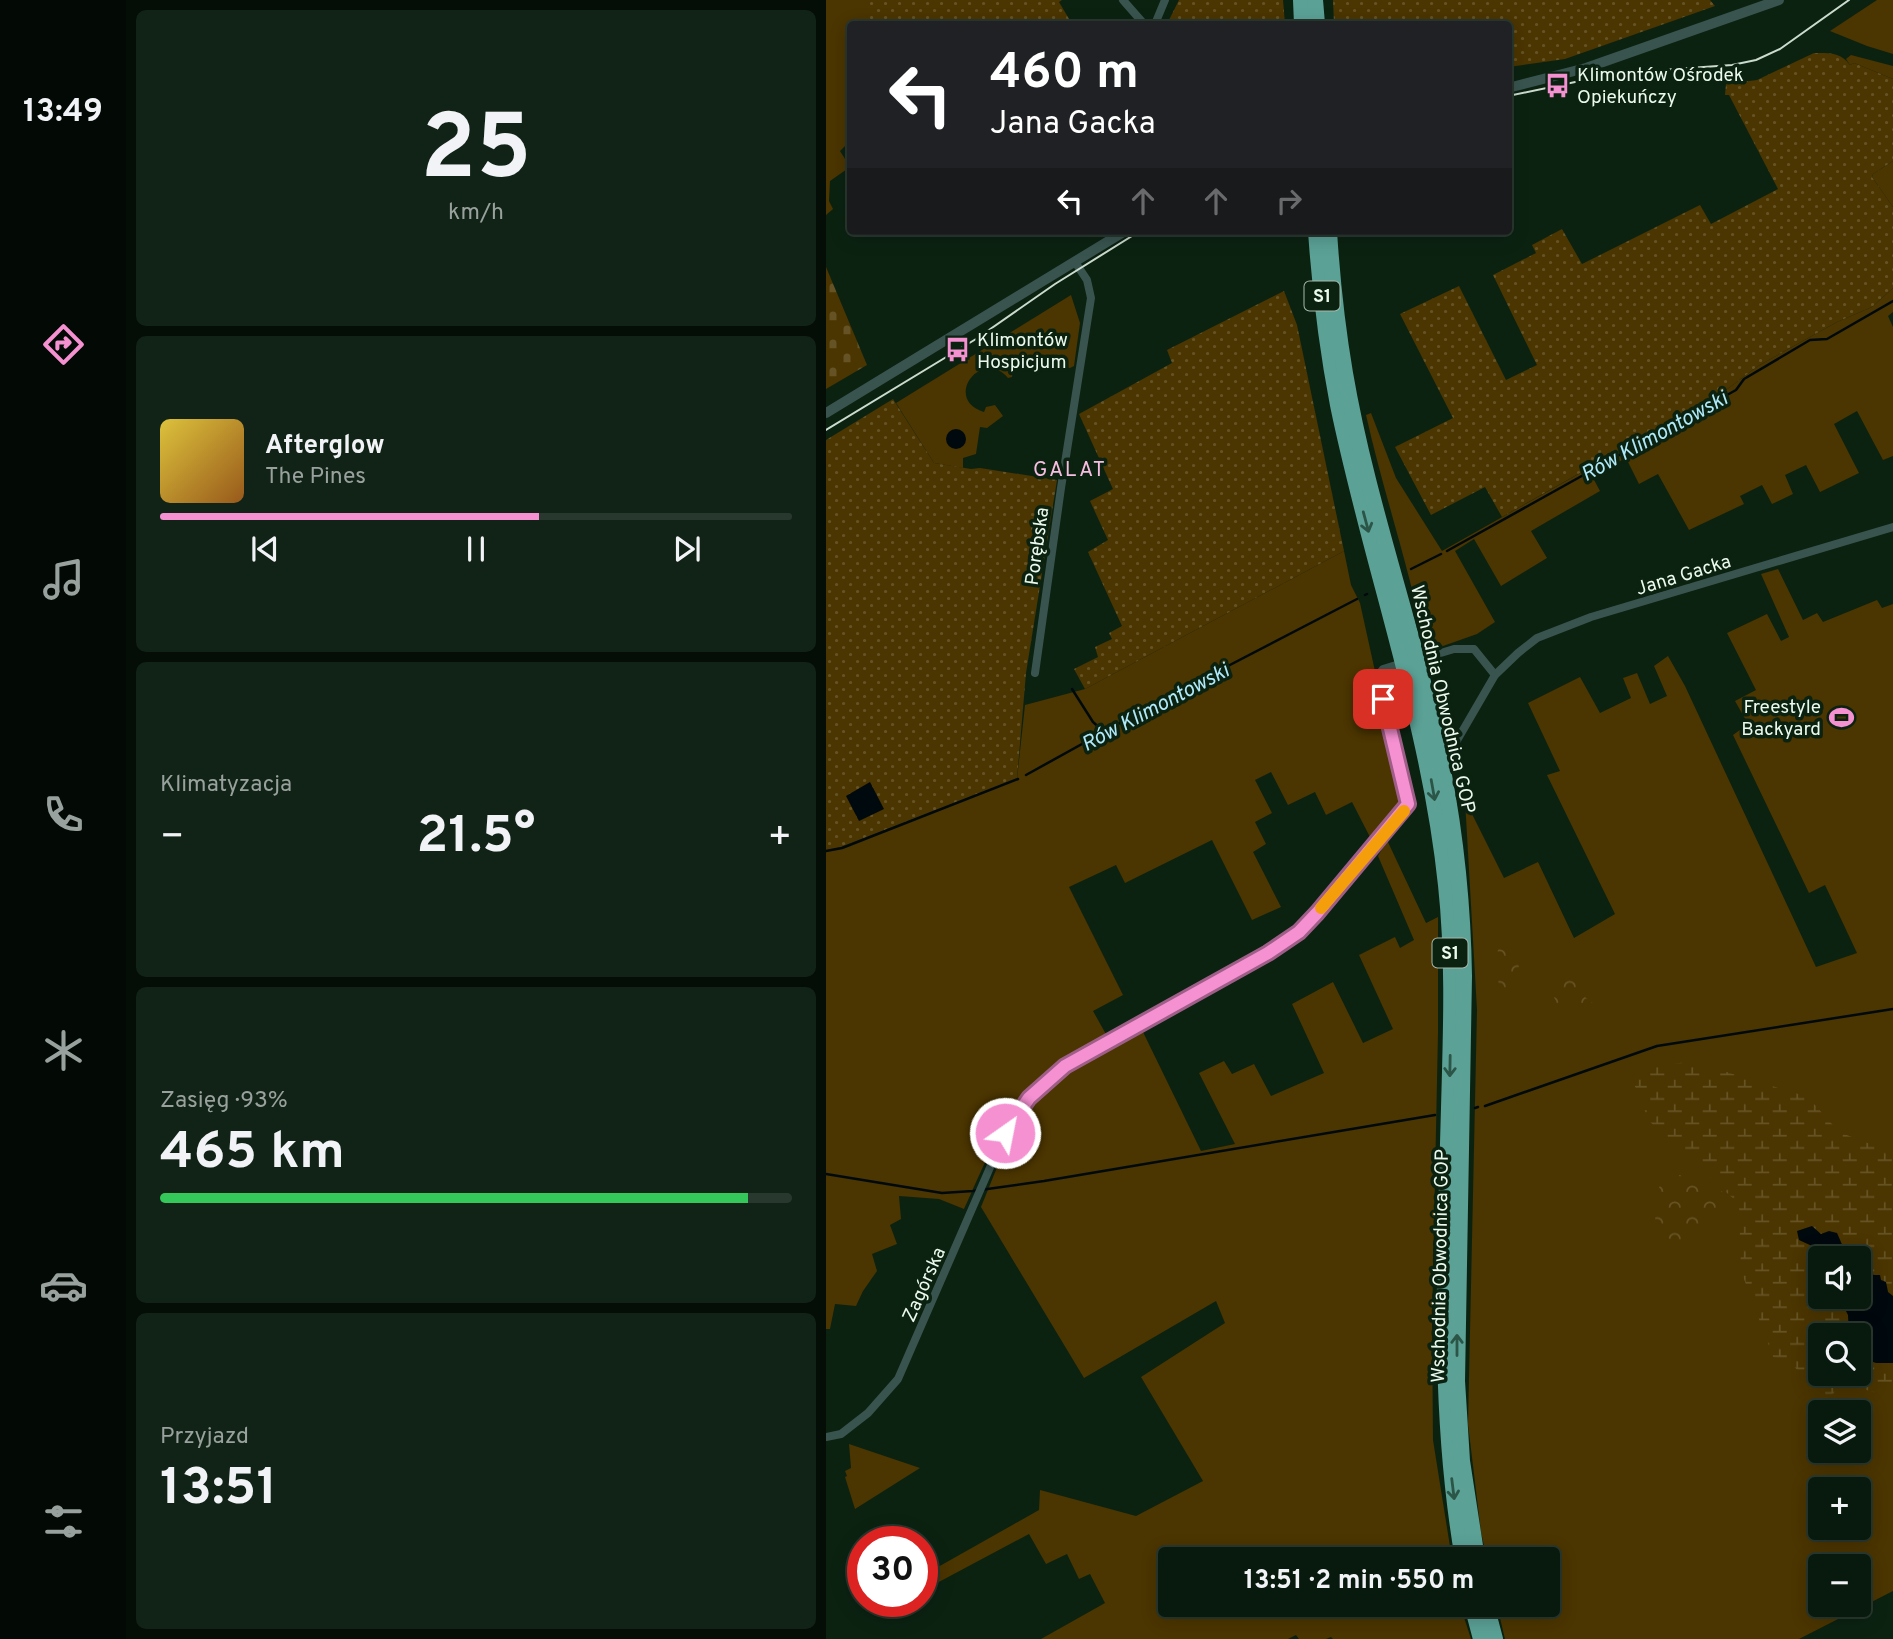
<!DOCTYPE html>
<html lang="pl">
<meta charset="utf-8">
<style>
body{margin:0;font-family:Overpass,sans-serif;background:#112316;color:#f1f3f6;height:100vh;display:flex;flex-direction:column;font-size:26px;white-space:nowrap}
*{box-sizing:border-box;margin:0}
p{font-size:23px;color:#98a19d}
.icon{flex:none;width:38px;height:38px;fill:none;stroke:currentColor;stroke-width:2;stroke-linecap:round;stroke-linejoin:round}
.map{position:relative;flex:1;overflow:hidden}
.panel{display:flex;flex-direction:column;gap:10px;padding:10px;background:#040e07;width:700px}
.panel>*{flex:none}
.top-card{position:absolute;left:21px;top:21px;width:665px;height:214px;border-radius:7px;box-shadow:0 4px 18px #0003,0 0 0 2px #29382e;background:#202124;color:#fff;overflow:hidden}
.fabs{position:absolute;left:982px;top:1246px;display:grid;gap:14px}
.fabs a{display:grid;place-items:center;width:63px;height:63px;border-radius:7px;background:#081a0d;box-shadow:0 4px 18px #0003,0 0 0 2px #29382e;font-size:35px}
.speed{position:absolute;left:21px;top:1526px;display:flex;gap:14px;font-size:35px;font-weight:700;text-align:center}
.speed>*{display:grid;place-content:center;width:91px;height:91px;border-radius:50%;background:#081a0d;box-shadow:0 4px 18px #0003,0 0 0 2px #29382e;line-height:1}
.speed .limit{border:10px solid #d22;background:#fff;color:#111}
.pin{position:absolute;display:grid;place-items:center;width:60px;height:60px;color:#fff;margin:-30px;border-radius:14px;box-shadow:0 4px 10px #0006}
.me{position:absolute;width:77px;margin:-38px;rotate:33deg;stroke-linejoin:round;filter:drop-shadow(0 0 5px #0008)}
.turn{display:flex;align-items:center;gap:24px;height:147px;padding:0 28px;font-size:32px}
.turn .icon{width:91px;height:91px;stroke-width:2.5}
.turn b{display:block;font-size:49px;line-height:60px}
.lanes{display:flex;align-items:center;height:66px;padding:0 28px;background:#0003;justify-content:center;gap:35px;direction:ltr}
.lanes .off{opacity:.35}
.big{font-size:52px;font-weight:700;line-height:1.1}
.panel .tile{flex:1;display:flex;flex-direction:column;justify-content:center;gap:10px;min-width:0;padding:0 24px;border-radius:10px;background:#112316}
.panel .dial{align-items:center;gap:0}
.dial b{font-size:91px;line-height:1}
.song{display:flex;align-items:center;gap:21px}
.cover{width:84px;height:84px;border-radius:10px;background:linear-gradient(135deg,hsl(50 70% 55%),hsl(30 70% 35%))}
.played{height:7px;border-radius:4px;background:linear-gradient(90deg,#f590d1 60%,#29382e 60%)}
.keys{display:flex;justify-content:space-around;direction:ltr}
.heat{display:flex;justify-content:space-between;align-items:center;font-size:38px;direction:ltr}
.charge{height:10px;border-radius:5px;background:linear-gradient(90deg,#34c759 93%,#29382e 0)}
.trip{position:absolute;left:332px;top:1547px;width:402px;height:70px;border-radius:7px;background:#081a0d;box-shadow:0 4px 18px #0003,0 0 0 2px #29382e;font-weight:700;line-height:70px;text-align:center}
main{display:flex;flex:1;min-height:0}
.tabs{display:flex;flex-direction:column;width:126px;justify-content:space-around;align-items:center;background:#030a05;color:#98a19d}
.tabs .icon{width:49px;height:49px}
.tabs .selected{color:#f590d1}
.tabs b{font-size:32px;color:#f1f3f6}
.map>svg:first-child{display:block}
.grass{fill:#4b3500;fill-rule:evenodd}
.forest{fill:url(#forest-crowns)}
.wetland{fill:url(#wetland-marsh);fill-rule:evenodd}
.cemetery{fill:url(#cemetery-stones)}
.park{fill:url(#park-dots)}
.water{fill:#00090e}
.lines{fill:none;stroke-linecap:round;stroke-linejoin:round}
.stream{stroke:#00090e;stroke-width:2.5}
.minor{stroke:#39544f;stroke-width:8}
.tertiary{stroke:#39544f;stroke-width:10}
.motorway{stroke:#5ba196;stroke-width:16}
.tram{stroke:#cbdbcd;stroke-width:2}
.oneway{stroke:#2b5546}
.route-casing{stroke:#9f5e88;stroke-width:18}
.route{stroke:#f590d1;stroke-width:12}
.slow{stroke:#f59e0b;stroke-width:12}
.labels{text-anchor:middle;stroke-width:7;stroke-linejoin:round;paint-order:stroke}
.shield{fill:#0b2211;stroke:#a8b9ab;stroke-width:2}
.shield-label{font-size:18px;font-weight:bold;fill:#ebfaed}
.poi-label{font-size:19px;fill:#ebfaed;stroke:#0b2211;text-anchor:start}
.street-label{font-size:19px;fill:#ebfaed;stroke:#0b2211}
.water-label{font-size:21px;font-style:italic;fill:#b0e9f9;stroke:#0b2211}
.neighbourhood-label{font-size:21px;letter-spacing:2px;fill:#f8bee2;stroke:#0b2211}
</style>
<main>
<nav class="tabs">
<b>13:49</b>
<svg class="icon selected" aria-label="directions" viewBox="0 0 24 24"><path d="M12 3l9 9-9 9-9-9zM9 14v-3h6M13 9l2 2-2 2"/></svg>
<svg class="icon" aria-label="music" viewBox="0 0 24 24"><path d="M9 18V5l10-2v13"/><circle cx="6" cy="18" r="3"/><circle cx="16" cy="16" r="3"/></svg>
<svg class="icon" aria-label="phone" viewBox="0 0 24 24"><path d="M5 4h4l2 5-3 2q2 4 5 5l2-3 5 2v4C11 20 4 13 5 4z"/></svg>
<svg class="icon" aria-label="climate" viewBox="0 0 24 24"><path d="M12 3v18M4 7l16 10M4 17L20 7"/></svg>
<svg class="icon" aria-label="car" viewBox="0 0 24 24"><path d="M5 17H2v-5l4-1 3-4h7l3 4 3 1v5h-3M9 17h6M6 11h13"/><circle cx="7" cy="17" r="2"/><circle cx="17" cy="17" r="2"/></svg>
<svg class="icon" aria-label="filters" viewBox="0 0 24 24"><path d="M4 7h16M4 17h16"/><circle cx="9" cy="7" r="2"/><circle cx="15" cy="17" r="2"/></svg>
</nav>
<section class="panel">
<div class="tile dial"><b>25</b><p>km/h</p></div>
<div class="tile">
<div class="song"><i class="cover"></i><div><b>Afterglow</b><p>The Pines</p></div></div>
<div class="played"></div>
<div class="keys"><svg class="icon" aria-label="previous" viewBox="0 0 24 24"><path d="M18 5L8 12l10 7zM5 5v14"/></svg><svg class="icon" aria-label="pause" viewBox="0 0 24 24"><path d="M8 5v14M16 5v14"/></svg><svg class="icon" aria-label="next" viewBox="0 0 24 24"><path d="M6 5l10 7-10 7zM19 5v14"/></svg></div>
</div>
<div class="tile"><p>Klimatyzacja</p>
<div class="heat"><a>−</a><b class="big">21.5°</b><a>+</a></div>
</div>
<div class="tile"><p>Zasięg · 93%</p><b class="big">465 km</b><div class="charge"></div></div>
<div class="tile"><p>Przyjazd</p><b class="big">13:51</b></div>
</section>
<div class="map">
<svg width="1067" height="1639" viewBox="0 0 1067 1639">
<defs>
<pattern id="forest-crowns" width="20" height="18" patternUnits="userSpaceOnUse" patternTransform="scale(1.75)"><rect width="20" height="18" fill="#4b3500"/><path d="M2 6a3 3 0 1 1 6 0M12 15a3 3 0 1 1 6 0" fill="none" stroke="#655326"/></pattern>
<pattern id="wetland-marsh" width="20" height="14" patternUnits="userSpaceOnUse" patternTransform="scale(1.75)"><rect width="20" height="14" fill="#4b3500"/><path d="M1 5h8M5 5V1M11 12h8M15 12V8" fill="none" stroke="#655326"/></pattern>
<pattern id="cemetery-stones" width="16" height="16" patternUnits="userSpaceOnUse" patternTransform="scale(1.75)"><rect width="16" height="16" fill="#4b3500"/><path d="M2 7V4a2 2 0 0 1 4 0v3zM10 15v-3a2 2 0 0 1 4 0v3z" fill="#655326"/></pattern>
<pattern id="park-dots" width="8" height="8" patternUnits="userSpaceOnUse" patternTransform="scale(1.75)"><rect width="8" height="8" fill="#4b3500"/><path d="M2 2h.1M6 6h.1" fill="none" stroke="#655326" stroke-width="1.8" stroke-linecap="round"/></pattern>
</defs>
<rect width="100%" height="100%" fill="#0b2211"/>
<g class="grass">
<path d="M0 0H44V24H24V141L14 151 24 167 4 181 3 201 7 209 0 215Z"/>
<path d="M1051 0H1067V54L1041 46 1004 31Z"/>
<path d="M1025 55 1067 66V79L1028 63 1024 65 1020 59Z"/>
<path d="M1067 161V207L1046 177 1047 174Z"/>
<path d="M1067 288V312L1062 316 1067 327V456L1057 460 1031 411 1008 424 1033 473 994 492 980 465 959 475 967 494 946 504 936 485 914 496 918 504 863 530 832 474 813 484 800 458 766 476 774 491 705 531 721 558 675 586 648 539 629 551 669 622 651 634 600 652C585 572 558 495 540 415L545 413 570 478 616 551 896 393 932 366 1011 322 1046 307Z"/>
<path d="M245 295 254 323 248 366 244 368 189 357 186 377 182 378C156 347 116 399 158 412L160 407 169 405 177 416 161 428 154 427 150 454 137 458V468L108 463 70 403Z"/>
<path d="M518 551 525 585 534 603 578 803 546 841 526 802 500 815 489 792 462 805 445 772 429 780 446 813 429 822 440 844 427 852 455 907 426 920 386 840 299 883 290 865 243 887 297 995 267 1011 281 1036C267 1044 252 1050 239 1059 184 1096 164 1152 138 1209L113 1199 73 1196 75 1219 64 1225 71 1244 46 1254 51 1271 37 1291 30 1306 9 1304 4 1329H0V850L15 847 191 779 199 705 259 689Z"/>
<path d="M952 569 977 620 991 613 997 622 1051 600 1056 608 1067 604V1591L973 1639H679L671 1605H723V1559H661L655 1532 642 1424 651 1010 639 800 678 878 712 862 748 938 789 914 721 775 734 771 702 703 754 677 774 713 805 698 797 678 811 673 824 704 841 696 828 666 842 656 859 686 990 967 1031 953 999 885 983 893 907 735 922 724 909 701 930 690 901 633 941 614 955 641 963 637 935 574ZM994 1258H1032V1297H994ZM994 1335H1032V1374H994ZM994 1412H1032V1451H994ZM994 1489H1032V1528H994ZM994 1566H1032V1605H994Z"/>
<path d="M561 840 600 923 612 917V1033L606 1323 607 1440 626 1559H345V1605H634L645 1639H507L505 1637 500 1639H473L470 1635 462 1639H215L279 1603 264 1574 253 1579 241 1554 220 1564 203 1534 96 1591V1576L213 1510 214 1490 310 1516 377 1481 315 1377 399 1323 390 1301 258 1378 155 1207C169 1173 182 1135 206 1106 233 1072 279 1052 316 1030L375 1151 409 1144 373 1073 398 1061 406 1074 428 1064 445 1096 498 1073 466 1004 507 982 537 1043 567 1029 533 955 569 937 574 948 588 940 552 856Z"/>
<path d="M23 1444 94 1468 29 1509 19 1477 21 1476 19 1471 25 1468Z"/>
</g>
<g class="forest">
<path d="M673 938 685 949 693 966 688 983 679 989 673 985 670 971Z"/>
<path d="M737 971 750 978 754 993 769 1005 765 1011 753 1012 730 1003 723 981 725 974Z"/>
<path d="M854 1175C876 1177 889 1185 906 1200V1212L867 1238 852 1242 836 1236C825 1213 824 1199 839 1178Z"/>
</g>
<path class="wetland" d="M865 1061 982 1097 1013 1132 1057 1149 1067 1150V1397C1047 1394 1033 1384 1012 1387L1003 1400 962 1361 947 1357 915 1271 913 1204 823 1121 802 1069 831 1067ZM994 1258H1032V1297H994ZM994 1335H1032V1374H994Z"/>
<path class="cemetery" d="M0 267 41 365 0 389Z"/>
<g class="park">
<path d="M44 0H236L233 2 246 24H190L187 20 179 24H44Z"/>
<path d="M353 0H457L459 24H341Z"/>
<path d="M507 0H884L889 6 739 59 683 67 682 24H508Z"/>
<path d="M988 53C1002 53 1015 52 1024 65L1028 63 1067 79V161L1047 174 1046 177 1067 207V288L1046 307 1011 322 932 366 896 393 676 517 659 487 605 515 569 447 627 418 574 314 633 286 680 380 711 365 667 275 710 253 706 245 736 229 756 264 874 205 885 224 952 189 903 95H899L900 84 931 80Z"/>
<path d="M458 291 471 325 518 551 259 689 248 669 272 657 269 647 286 639 283 633 296 626 262 552 282 540 264 501 287 489 253 414 346 363 341 350Z"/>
<path d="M67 399 108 463 145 469 154 468 231 480 200 673 191 779 15 847 0 850V440Z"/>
</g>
<g class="water">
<circle cx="130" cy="439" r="10"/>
<path d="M44 782 58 809 33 821 20 796Z"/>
<path d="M986 1226 995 1234 1003 1231 1011 1233 1022 1258H1012L973 1240 971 1231Z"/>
<path d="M1033 1267 1048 1275H1054L1055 1280 1060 1282 1062 1292 1067 1296V1363H1050L1033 1357 1032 1335H1023L1022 1315 1017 1305 1022 1297H1032Z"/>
</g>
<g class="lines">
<g class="stream">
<path d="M621 551 910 390 918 379 984 340 1001 339 1067 301"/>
<path d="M585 569 615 554"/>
<path d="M539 595 541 594"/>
<path d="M246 689 267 722 277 731"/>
<path d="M200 775 321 708 531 599"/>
<path d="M0 851 16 848 192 779"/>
<path d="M659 1106 831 1046 1067 1009"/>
<path d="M649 1108 652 1107"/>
<path d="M0 1174 116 1193 147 1191 218 1181 609 1115"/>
</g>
<g class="minor">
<path d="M297 0 318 24"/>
<path d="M329 24 339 0"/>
<path d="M598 658 628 649H648L669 675"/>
<path d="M209 673 235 488 265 298 261 280 249 262"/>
<path d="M626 749 669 675 692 653 711 638 765 617 1067 527"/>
<path d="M0 1437 15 1434 42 1413 72 1379 179 1133 203 1098 239 1065 442 953 473 932 580 808 582 800 553 681V674L557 669 570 665"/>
</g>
<g class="tertiary">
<path d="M682 88 760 68 953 0"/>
<path d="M0 413 299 231"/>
</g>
<g class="motorway">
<path d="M475 0 476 24"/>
<path d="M489 0 491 24"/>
<path d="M490 231C494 289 501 348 512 405 545 566 603 721 620 885 628 960 625 1034 623 1108 619 1260 611 1408 637 1559"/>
<path d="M503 231C506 279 511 326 519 373 542 508 591 636 617 770 630 838 637 907 638 976L631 1381 636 1461 651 1559"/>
<path d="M646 1605 655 1639"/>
<path d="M660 1605 669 1639"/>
</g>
<g class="tram">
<path d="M682 96 792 73 906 65 930 60 954 49 1023 0"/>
<path d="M0 430 150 339 229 284 314 231"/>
</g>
</g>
<defs><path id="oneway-shaft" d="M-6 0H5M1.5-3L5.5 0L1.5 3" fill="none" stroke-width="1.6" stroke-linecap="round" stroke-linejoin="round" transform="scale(1.75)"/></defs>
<g class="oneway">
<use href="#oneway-shaft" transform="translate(540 522) rotate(75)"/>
<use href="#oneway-shaft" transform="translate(607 790) rotate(80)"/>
<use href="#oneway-shaft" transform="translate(624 1066) rotate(91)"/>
<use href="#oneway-shaft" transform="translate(631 1345) rotate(-90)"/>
<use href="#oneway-shaft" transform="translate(627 1489) rotate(83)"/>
</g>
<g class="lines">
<defs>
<path id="route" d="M179 1133 203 1098 239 1066 442 953 473 932 491 913 582 804 557 699"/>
</defs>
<use href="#route" class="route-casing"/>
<use href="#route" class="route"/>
<path class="slow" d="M495 908 578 811"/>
</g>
<defs>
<symbol id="bus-bare" viewBox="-9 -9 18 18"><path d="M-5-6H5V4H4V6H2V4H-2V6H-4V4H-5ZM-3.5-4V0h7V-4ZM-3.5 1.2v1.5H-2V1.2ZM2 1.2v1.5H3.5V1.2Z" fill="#f590d1" stroke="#0b2211" stroke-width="2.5" paint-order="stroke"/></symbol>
<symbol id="stadium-bare" viewBox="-9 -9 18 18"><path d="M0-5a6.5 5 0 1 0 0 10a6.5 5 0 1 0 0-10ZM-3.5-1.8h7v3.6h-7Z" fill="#f590d1" stroke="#0b2211" stroke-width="2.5" paint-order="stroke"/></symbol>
</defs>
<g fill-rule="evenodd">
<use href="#bus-bare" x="714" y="68" width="35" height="35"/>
<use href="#bus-bare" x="114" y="332" width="35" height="35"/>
<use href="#stadium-bare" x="998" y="700" width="35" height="35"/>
</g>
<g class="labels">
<g class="shield">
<rect x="478.5" y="281.5" width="35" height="29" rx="5"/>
<rect x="606.5" y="938.5" width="35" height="29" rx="5"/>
</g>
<g class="shield-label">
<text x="496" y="302">S1</text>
<text x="624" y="959">S1</text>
</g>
<g class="poi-label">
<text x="751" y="81">Klimontów Ośrodek<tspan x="751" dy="22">Opiekuńczy</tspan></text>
<text x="151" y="346">Klimontów<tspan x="151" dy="22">Hospicjum</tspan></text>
<text x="995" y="713" text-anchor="end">Freestyle<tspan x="995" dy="22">Backyard</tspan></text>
</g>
<g class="street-label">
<text transform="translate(210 546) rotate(-82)" y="7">Porębska</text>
<text transform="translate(857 574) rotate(-17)" y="7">Jana Gacka</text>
<text transform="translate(618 699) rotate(77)" y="7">Wschodnia Obwodnica GOP</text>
<text transform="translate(613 1266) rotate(-89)" y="7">Wschodnia Obwodnica GOP</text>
<text transform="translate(97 1284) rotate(-66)" y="7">Zagórska</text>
</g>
<g class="water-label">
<text transform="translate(828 436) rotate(-29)" y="7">Rów Klimontowski</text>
<text transform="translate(329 707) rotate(-28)" y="7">Rów Klimontowski</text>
</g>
<g class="neighbourhood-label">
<text x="244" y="476">GALAT</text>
</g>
</g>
</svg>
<div class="fabs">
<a><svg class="icon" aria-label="sound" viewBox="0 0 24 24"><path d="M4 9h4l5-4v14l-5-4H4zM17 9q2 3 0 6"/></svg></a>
<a><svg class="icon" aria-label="search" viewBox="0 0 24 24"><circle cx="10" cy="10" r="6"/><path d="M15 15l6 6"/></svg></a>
<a><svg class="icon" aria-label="layers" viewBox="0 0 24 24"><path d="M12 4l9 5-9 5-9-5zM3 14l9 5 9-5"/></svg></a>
<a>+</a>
<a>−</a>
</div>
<div class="speed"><div class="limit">30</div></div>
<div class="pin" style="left:557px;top:699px;background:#d93025"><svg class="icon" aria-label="arrive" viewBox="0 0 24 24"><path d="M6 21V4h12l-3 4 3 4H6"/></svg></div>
<svg class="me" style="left:179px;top:1133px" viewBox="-20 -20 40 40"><circle r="17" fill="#f590d1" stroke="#fff" stroke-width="3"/><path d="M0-11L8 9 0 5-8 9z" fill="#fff"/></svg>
<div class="trip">13:51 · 2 min · 550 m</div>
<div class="top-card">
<div class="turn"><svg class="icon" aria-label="left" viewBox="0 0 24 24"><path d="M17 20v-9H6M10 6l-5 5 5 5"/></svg><div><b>460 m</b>Jana Gacka</div></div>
<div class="lanes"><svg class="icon" aria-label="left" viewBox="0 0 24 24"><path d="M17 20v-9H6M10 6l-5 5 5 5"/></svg><svg class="icon off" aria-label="ahead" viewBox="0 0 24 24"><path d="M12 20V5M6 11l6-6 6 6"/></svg><svg class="icon off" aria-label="ahead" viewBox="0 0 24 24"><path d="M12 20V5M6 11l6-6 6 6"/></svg><svg class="icon off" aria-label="right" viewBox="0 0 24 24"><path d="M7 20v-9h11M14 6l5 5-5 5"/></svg></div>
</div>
</div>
</main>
